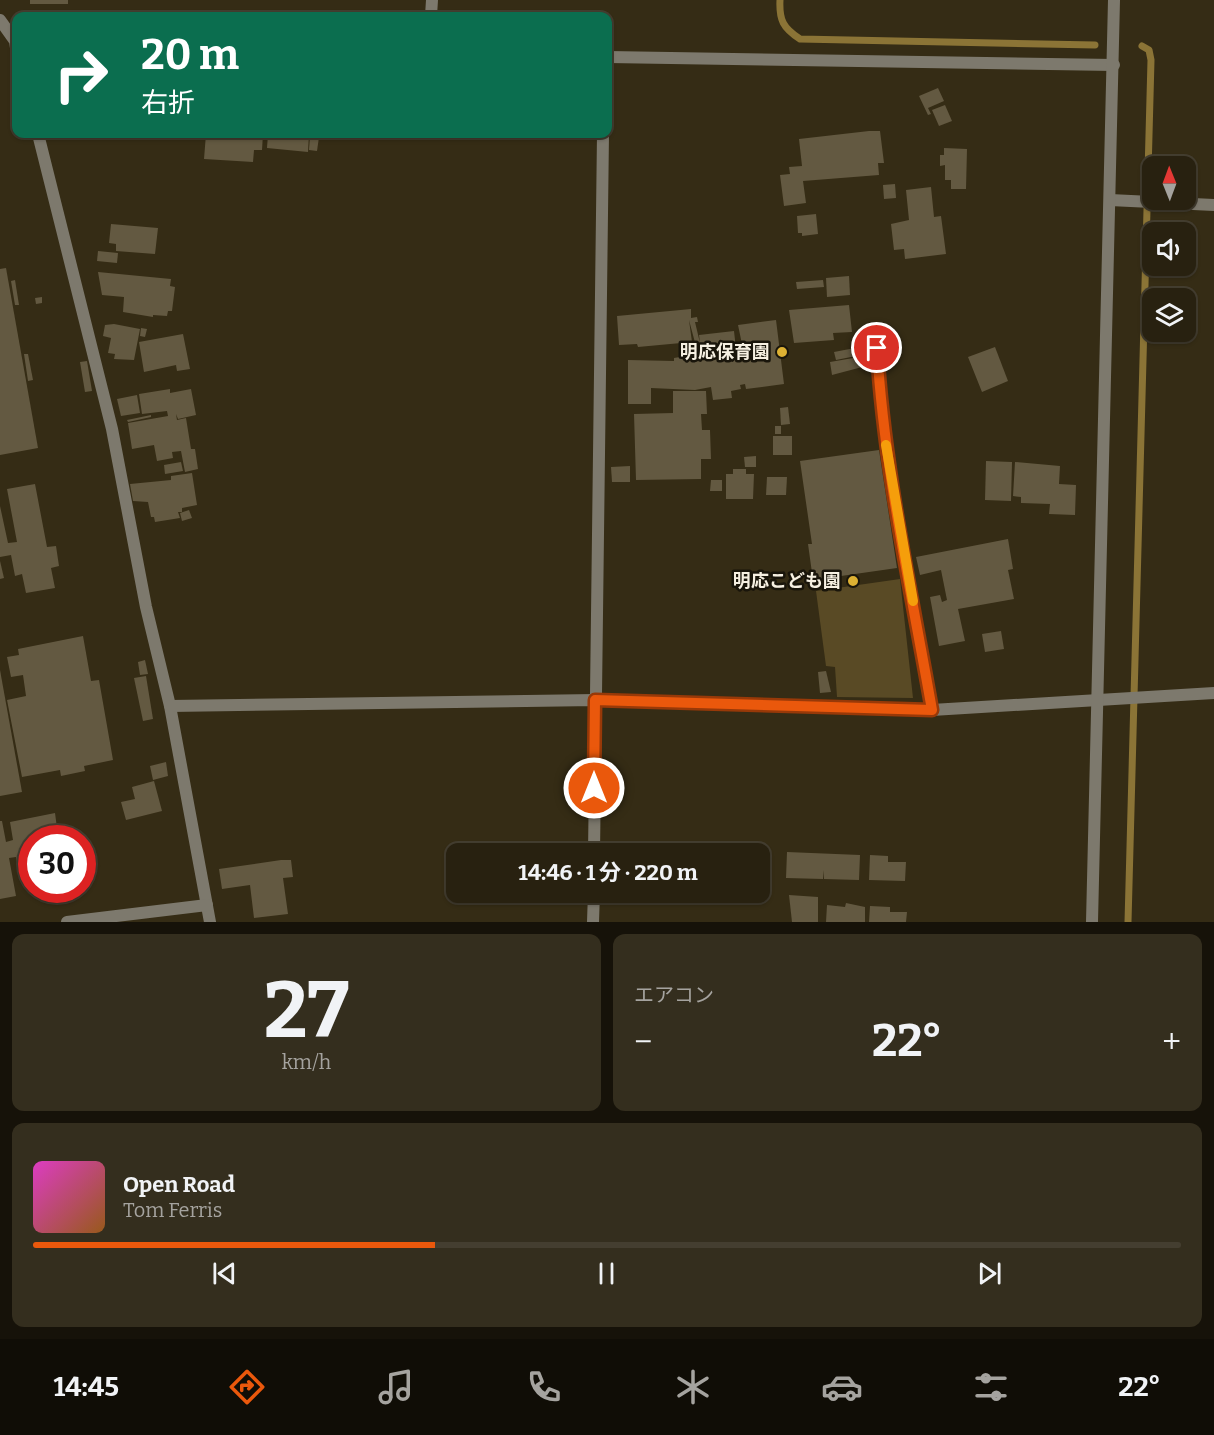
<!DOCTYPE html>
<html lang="ja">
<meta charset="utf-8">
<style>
body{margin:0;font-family:Bitter,"Noto Sans JP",serif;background:#342e1e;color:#f1f3f6;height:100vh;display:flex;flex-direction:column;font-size:22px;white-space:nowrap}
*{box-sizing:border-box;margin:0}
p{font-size:20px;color:#a5a39f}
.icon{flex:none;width:33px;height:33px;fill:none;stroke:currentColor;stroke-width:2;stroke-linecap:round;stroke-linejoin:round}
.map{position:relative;height:922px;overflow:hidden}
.drawer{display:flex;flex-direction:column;gap:12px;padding:12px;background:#161209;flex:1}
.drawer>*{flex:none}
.top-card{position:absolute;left:12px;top:12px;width:600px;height:126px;border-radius:12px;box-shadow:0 2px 4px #0004,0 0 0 2px #443e30;background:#0b6e4f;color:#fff;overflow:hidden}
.needle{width:39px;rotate:359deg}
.controls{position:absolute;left:1142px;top:156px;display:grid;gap:12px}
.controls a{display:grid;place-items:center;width:54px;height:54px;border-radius:12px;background:#282110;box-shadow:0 2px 4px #0004,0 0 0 2px #443e30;font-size:30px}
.speed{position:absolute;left:18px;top:825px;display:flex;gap:12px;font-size:30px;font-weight:700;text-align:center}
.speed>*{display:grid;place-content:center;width:78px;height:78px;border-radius:50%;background:#282110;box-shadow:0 2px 4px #0004,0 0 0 2px #443e30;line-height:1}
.speed .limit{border:9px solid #d22;background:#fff;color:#111}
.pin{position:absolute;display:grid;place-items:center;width:51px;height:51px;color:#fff;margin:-26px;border:3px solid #fff;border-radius:50%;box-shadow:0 2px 6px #0007}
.me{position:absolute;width:66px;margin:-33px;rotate:0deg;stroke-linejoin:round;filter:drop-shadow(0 0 4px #0008)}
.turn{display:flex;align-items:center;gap:21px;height:126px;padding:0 30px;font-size:27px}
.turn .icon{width:78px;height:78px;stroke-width:2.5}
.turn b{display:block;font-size:42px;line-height:51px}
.big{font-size:45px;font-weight:700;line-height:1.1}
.drawer .widget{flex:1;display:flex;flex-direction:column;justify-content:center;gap:9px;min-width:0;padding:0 21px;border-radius:12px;background:#342e1e}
.drawer .dial{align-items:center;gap:0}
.dial b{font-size:78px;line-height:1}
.song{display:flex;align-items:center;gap:18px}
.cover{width:72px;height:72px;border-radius:9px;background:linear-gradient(135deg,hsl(310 70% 55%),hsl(30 70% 35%))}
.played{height:6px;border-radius:3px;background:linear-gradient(90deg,#ea580c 35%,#443e30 35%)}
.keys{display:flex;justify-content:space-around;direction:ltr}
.heat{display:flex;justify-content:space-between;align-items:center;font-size:33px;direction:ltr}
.drawer .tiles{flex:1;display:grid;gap:12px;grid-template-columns:1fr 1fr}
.widget:last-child{grid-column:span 2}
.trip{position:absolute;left:446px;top:843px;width:324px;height:60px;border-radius:12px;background:#282110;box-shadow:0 2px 4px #0004,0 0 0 2px #443e30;font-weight:700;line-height:60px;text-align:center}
.menu{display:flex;height:96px;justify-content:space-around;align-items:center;background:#100d06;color:#a5a39f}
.menu .icon{width:42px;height:42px}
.menu .on{color:#ea580c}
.menu b{font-size:27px;color:#f1f3f6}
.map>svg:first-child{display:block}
.green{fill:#594a25}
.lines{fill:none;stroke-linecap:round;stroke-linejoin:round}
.stream{stroke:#8b7436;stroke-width:7}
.building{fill:#635941}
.minor{stroke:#7d796d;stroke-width:12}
.tertiary{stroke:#7d796d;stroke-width:12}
.route-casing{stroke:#983908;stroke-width:15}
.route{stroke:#ea580c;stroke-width:10}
.slow{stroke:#f59e0b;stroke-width:10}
.poi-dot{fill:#ddb133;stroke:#19150b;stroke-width:2}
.labels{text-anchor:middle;stroke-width:5;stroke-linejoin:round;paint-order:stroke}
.poi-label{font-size:18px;font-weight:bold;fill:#f6f0e2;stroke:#19150b;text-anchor:end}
</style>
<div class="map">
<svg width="1214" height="922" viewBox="0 0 1214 922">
<rect width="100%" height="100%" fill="#352c15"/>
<path class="green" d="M900 579 913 698 837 697 835 667 826 666 816 591Z"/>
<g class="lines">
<g class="stream">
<path d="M780 0C779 20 783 28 800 39L1095 45"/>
<path d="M1128 922 1151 60 1149 50 1142 46"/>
</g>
</g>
<g class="building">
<rect x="30" y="0" width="38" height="4"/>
<path d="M938 88 944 101 928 108 931 114 928 115 919 96Z"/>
<path d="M945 105 952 121 939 126 932 110Z"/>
<path d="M869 131H880L884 163H878L879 175 803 181 806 203 784 206 780 175 790 174 789 167 802 166 799 139Z"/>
<path d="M206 134H263L262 150H254L253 162 204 159Z"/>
<path d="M268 134H309L308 152 267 148Z"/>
<path d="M310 136 319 137 317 151 309 150Z"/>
<path d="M944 148 967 149 966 189H951V180H945V165L940 166V155H944Z"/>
<path d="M895 184 896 198 884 199 883 185Z"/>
<path d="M931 187 934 217 941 216 946 254 905 259 904 249 894 250 891 224 909 220 906 190Z"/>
<path d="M816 214 818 234 802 236V233H798L797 216Z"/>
<path d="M111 224 158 228 155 254 116 251V244L109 243Z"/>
<path d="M98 251 118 253 117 263 97 261Z"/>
<path d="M6 268 38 448 0 455V269Z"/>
<path d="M98 272 171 279 170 286 175 287 172 311H168L167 316 153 315V317L123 312 124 297 102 295Z"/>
<path d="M849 276 850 295 827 297 826 278Z"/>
<path d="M15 280 19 305H15L11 281Z"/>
<path d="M823 280 824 287 797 289 796 282Z"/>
<path d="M42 297V303L36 304 35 298Z"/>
<path d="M849 305 852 332 833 333 834 340 794 343 789 310Z"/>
<path d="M691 309V318L697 317 698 322H695L700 343 699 335 734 331 736 349H743L738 325 776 320 784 384 746 389 745 384 740 385 741 389 731 391 732 398 713 400 711 387 695 390 651 388V404H628V360L674 361V358L698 354 689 320 692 342 638 347 637 344 619 345 617 316Z"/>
<path d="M114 324 140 329 134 360 114 359 115 354 108 353 111 338 103 336 105 325Z"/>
<path d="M141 328 147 329 145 337 140 336Z"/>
<path d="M183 334 190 369 177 371 176 365 144 372 139 342Z"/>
<path d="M860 347 861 355 836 360 834 352Z"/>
<path d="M995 347 1008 381 982 392 968 357Z"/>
<path d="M24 354H28L33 380 28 381Z"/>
<path d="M865 356 866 366 832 375 830 362Z"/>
<path d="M87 361 92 391 85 392 80 362Z"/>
<path d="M170 389V393L191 389 196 415 178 419 176 414 177 420 186 418 191 449H195L198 469 185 472 181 451 172 452 173 458 157 461 154 445 132 449 128 423 168 416 167 411 142 414 139 394Z"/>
<path d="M673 391H706L707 414H701L702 430H710L711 459H701V479L636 480 634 414 673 413Z"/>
<path d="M137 395 140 413 121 416 117 399Z"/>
<path d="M788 407 790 424 781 425 780 408Z"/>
<path d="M151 415V417L128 422 127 420Z"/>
<rect x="775" y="426" width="6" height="8"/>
<rect x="773" y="436" width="19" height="19"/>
<path d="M879 450 897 568 813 580 808 544H812L800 461Z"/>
<path d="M756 456V467H745L744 457Z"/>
<path d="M986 461 1012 462 1011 501 985 500Z"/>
<path d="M181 462 183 471 165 474 164 465Z"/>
<path d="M1015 462 1060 466 1059 484 1076 485 1075 515 1049 514 1050 504 1021 503V497L1013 496Z"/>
<path d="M630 466V482H612L611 467Z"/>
<path d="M733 469H746V474H754L753 499H726V474H733Z"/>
<path d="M192 473 197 505 182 508V512H178L180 518 155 522 154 517H151L148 502 133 501 130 484 171 480V476Z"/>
<path d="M767 477H787L786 495H766Z"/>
<path d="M711 480H722V491H710Z"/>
<path d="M35 484 47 547 56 546 59 566 51 568 55 588 26 593 22 574 15 576 11 555 0 557V506L8 543 17 542 7 489Z"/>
<path d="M189 510 192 518 182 521 180 513Z"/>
<path d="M1008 539 1013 569 1008 570 1014 599 958 609 965 641 939 646 930 597 940 595 942 602 947 600 941 570 920 575 916 557Z"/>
<path d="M0 561 4 578 0 579Z"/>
<path d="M1001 631 1004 649 985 652 982 634Z"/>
<path d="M83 636 91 681 99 680 113 760 84 766 85 771 61 776 60 770 22 777 7 700 26 696 23 675 11 677 7 657 19 655 18 649Z"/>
<path d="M145 660 148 674 140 675 138 662Z"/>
<path d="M0 670 22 792 0 796Z"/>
<path d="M826 671 831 692 820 693 818 672Z"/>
<path d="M146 676 153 719 143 721 134 678Z"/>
<path d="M166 762 168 776 153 780 150 766Z"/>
<path d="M154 781 162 811 126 820 121 802 135 799 132 787Z"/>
<path d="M55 813 57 828 50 829 51 838H32V862L17 864 16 857 9 858 16 896 0 899V821H2L6 842 13 840 10 822Z"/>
<path d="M787 852 860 855 859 880 824 879 823 870V879L786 878Z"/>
<path d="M870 855 888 856V862H906L905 881 869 880Z"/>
<path d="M281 860H291L293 877 283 878 288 914 254 918 250 885 222 889 219 869Z"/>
<path d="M789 895 818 897V922H792Z"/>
<path d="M846 903 865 907V922H826L827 905 845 907Z"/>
<path d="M870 906 890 907V912H907L906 922H869Z"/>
</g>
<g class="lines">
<g class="minor">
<path d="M431 16 432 0"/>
<path d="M0 20 15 41 16 48"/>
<path d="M608 57 1114 65"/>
<path d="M38 134 112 429 146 607 170 706 210 922"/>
<path d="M1110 200 1214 205"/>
<path d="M877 348C884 469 911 590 932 710"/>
<path d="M170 706 595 700 932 710 1214 693"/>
<path d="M594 854 603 134"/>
<path d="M67 922 207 905"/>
<path d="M593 922 594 892"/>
</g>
<path class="tertiary" d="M1092 922 1114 0"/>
</g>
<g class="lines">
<defs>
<path id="route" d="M594 788 595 700 932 710C911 590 884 469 877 348"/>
</defs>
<use href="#route" class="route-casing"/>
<use href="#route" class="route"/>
<path class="slow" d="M886 445 913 601"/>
</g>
<g class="poi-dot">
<circle cx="782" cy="352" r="6"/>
<circle cx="853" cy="581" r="6"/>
</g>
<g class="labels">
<g class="poi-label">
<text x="770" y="358">明応保育園</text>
<text x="841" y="587">明応こども園</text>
</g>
</g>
</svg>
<div class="controls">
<a><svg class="needle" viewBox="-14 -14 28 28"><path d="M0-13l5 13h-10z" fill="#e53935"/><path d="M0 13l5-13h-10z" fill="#a5a39f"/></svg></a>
<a><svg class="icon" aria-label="sound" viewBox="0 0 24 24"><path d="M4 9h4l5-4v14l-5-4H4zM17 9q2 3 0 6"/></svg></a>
<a><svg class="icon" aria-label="layers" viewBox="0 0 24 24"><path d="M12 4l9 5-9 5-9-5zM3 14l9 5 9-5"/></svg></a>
</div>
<div class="speed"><div class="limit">30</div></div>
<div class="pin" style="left:877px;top:348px;background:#d93025"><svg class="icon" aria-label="arrive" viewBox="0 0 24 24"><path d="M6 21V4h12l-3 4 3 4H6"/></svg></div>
<svg class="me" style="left:594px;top:788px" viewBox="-20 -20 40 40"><circle r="17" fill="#ea580c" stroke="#fff" stroke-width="3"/><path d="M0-11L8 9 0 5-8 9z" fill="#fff"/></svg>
<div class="trip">14:46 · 1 分 · 220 m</div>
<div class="top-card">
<div class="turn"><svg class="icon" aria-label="right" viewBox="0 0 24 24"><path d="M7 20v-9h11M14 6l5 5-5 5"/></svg><div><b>20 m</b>右折</div></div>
</div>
</div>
<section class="drawer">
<div class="tiles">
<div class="widget dial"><b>27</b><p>km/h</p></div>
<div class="widget"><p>エアコン</p>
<div class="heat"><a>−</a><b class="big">22°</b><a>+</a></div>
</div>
<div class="widget">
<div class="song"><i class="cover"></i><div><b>Open Road</b><p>Tom Ferris</p></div></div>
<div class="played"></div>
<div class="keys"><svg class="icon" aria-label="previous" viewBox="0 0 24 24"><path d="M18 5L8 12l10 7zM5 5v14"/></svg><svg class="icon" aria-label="pause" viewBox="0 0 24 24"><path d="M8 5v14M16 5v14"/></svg><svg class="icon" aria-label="next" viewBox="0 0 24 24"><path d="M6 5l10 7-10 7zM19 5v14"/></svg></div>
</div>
</div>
</section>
<nav class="menu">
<b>14:45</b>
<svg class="icon on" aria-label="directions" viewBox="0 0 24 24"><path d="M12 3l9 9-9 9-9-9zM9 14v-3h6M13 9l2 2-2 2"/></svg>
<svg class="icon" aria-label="music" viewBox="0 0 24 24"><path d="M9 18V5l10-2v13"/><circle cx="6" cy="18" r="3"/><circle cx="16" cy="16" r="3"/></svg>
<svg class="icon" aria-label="phone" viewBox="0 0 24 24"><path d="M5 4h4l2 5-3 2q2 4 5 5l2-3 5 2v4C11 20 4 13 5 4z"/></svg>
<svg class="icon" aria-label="climate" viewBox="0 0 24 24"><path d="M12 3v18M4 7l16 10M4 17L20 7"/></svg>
<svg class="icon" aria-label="car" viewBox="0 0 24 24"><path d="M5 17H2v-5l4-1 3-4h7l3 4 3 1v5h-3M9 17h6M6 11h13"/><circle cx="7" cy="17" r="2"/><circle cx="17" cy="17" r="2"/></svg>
<svg class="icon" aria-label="filters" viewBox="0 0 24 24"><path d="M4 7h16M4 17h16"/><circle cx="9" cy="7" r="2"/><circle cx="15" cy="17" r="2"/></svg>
<b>22°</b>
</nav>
